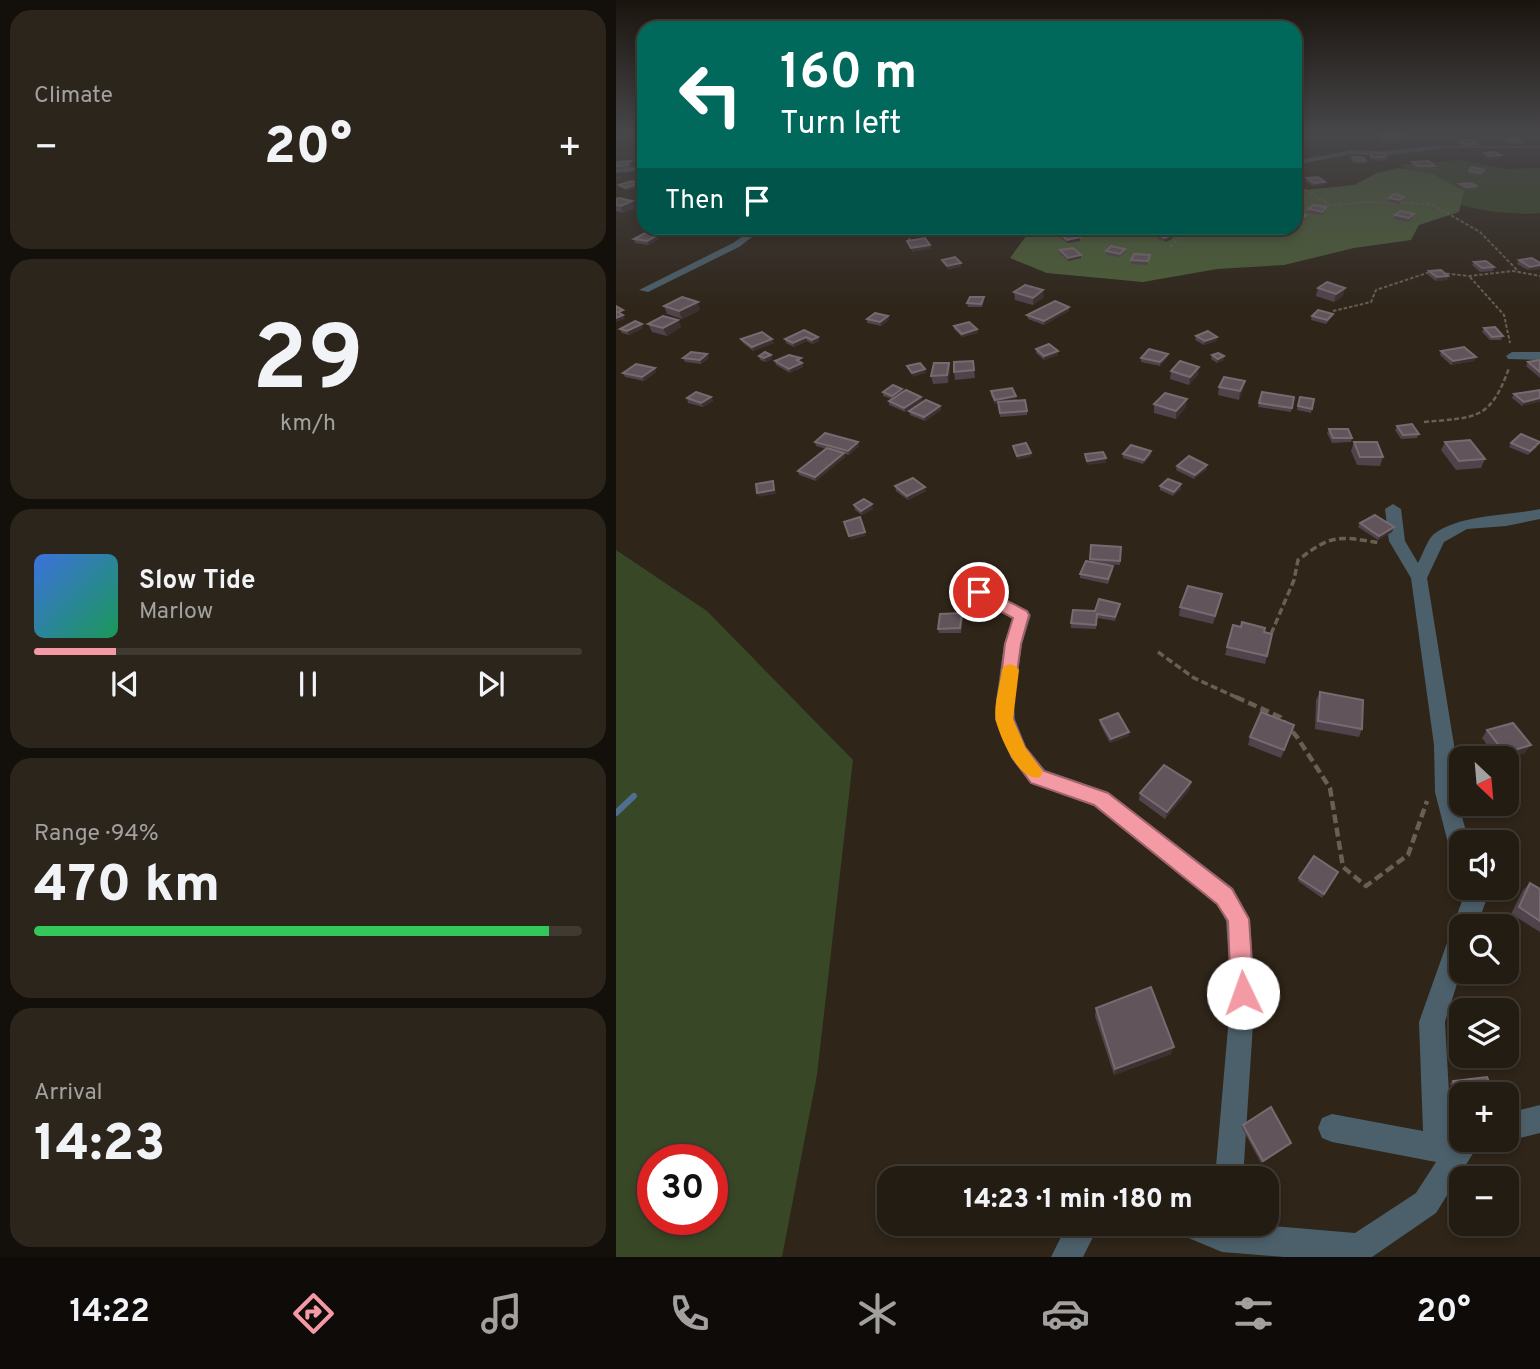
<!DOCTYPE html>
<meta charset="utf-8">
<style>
body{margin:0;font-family:Overpass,sans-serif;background:#2b251c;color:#f1f3f6;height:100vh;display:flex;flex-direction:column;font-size:26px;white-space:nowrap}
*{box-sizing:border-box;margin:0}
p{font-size:23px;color:#a3a1a0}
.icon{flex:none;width:38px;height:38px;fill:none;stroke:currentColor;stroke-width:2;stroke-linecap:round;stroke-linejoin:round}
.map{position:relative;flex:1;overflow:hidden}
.details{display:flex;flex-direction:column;gap:10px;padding:10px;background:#130f0a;width:616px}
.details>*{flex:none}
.banner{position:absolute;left:21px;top:21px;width:665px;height:214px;border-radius:21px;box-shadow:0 4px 10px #0003,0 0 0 2px #403a33;background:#00695c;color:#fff;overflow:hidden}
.needle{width:46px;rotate:154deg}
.fabs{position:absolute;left:833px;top:746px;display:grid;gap:14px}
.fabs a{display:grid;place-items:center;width:70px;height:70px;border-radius:14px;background:#231c13;box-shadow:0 4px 10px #0003,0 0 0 2px #403a33;font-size:35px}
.speed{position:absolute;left:21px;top:1144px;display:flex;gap:14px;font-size:35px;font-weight:700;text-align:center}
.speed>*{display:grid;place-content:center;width:91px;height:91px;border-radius:50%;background:#231c13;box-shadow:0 4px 10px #0003,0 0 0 2px #403a33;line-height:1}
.speed .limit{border:10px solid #d22;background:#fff;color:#111}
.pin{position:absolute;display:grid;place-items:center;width:60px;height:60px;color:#fff;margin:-30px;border:4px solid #fff;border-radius:50%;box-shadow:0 2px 7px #0007}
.me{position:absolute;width:77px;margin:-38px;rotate:357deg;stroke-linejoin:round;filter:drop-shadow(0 0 5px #0008)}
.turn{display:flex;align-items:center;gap:24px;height:147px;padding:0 28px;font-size:32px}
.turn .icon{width:91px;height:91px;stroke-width:2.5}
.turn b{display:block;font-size:49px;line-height:60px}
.then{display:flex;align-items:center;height:66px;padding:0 28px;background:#0003;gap:14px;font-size:26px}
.big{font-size:52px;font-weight:800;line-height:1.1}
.details .tile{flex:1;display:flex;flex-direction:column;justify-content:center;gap:10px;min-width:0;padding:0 24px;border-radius:21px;background:#2b251c}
.details .dial{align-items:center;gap:0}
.dial b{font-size:91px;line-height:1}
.song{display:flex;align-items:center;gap:21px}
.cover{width:84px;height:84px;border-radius:10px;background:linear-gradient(135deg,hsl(220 70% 55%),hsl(150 70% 35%))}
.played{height:7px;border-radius:4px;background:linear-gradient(90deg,#f49aa5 15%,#403a33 15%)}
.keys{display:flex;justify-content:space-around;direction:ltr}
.heat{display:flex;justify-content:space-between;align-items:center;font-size:38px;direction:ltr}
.charge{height:10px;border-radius:5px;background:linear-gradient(90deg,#34c759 94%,#403a33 0)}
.trip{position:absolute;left:261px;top:1166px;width:402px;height:70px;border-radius:21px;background:#231c13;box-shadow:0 4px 10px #0003,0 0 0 2px #403a33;font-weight:800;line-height:70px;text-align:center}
.dock{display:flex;height:112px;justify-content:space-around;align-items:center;background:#0e0b08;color:#a3a1a0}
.dock .icon{width:49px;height:49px}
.dock .on{color:#f49aa5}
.dock b{font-size:32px;color:#f1f3f6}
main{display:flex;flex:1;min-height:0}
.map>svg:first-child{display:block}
.green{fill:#384826;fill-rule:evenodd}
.forest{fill:#4c5f36}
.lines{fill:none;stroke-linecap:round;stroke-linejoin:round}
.stream{stroke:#4f6f92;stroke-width:6}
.path-far3{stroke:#685f55;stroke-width:2;stroke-dasharray:3.5 2;stroke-linecap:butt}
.path-far2{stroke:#685f55;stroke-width:2.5;stroke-dasharray:5 2.5;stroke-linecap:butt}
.path-far1{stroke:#685f55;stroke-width:3.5;stroke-dasharray:7 3.5;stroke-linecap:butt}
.path{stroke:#685f55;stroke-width:4.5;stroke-dasharray:9 4.5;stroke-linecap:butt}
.service{fill:#4c606b;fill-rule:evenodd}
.minor{fill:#4c606b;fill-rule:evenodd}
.wall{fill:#51434c}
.shaded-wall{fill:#3d3031}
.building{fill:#62545b;stroke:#776b70;stroke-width:2}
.route{fill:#f49aa5;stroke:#9f646b;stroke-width:2}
.slow{fill:#f59e0b}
</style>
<main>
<section class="details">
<div class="tile"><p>Climate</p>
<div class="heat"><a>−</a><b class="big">20°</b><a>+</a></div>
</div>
<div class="tile dial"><b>29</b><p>km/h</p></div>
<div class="tile">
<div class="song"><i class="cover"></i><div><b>Slow Tide</b><p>Marlow</p></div></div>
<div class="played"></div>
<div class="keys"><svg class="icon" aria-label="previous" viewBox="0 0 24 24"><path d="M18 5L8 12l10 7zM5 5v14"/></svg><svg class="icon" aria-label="pause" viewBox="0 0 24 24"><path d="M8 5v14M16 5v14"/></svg><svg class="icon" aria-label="next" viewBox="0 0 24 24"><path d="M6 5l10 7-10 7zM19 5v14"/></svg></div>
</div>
<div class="tile"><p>Range · 94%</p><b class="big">470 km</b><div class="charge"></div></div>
<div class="tile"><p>Arrival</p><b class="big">14:23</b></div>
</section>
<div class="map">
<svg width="924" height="1257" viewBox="0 0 924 1257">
<rect width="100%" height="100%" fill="#2f2519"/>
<g class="green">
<path d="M842 160 889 169 924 168V213C893 216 839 209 813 190 802 183 793 173 784 165Z"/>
<path d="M0 550 91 611 237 760 201 1075 166 1257H0ZM37 1160H96V1220H37Z"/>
</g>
<path class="forest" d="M782 168 817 174 848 191 843 212 803 225 795 240 738 248 668 265 601 269 527 282 431 273 394 258 416 228H679V191L738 185 761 173Z"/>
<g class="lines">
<path class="stream" d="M0 813 18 796"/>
<g class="path-far3">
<path d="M679 184 711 203"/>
<path d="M679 209 750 202 815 204 864 232 904 273"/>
<path d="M292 241 302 228"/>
<path d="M554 247 571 228"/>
<path d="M825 273 853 276 897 271 924 276"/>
<path d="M854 277 888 315 894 343"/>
<path d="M717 311 755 302 760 290 814 272"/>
</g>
<path class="path-far2" d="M808 422C860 417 874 421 893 368"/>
<g class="path-far1">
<path d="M655 634 678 580 682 560C716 534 722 536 764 543"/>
<path d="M542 652 578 678 624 699"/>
</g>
<path class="path" d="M620 697 664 717 681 737 714 788 727 867 750 886 792 855 811 801"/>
<path class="service" d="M822 146H924V148H823Z"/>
<g class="minor">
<path d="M823 145 826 149 764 156 736 154 679 165V161L736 150 764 152Z"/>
<path d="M28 166V170L0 173V169Z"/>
<path d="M138 228H148L123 247 32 292 23 290 117 243Z"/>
<path d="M896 352H924V360L892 359 890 356Z"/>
<path d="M777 504 785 509 789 541 802 563C807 554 811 540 818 534 844 514 891 516 924 509V519L890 526 851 529 828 542 811 578 838 745 839 792 853 842H845V861L837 858 834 851 819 792 818 745 795 578 773 541 769 509Z"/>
<path d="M363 586 412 611 415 615 406 644 398 701 399 719 410 747 429 770 492 792 617 888 634 919 639 993 627 1178H599L615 993 610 921 601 904 478 806 415 783 395 758 379 719 380 701 388 644 397 618 357 596 355 592Z"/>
<path d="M845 885 867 887 871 898 861 926H845V971L829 1022 835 1128 845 1124V1139H866L820 1213 756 1257H668L606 1252 563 1234 559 1223H622L739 1233 800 1193 820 1162 716 1142 706 1138 702 1128 706 1118 716 1114 807 1131 803 1022 847 898Z"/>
<path d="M924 1105V1133L891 1141 887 1139H891V1113Z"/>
<path d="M452 1223H484L467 1257H435Z"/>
</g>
</g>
<g class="wall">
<path d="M762 133H782L786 136 784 142 767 143 761 138Z"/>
<path d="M890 139 908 141 906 144 895 145 888 142Z"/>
<path d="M843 140 861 144 860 147H846L842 143Z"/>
<path d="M755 152 770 157V161L755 160Z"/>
<path d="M869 153 884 159 873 160 868 156Z"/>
<path d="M736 157 750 161 749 164 737 163 735 160Z"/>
<path d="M796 162 819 166 818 169 801 170 795 165Z"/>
<path d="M0 163 16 165 12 168 0 169Z"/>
<path d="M853 171 867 173 864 176 852 174Z"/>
<path d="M691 178 708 185 697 186 690 182Z"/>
<path d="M844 184 861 186 860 189 849 190 843 187Z"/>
<path d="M773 198 787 200 783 204 772 201Z"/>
<path d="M0 199 19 208 7 213 0 211Z"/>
<path d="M693 209 710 210 706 215 693 213Z"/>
<path d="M679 213 690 215 689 219 685 222 679 221Z"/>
<path d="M798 214 797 218 792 222 778 219 779 215Z"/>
<path d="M443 233 464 241 451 243 443 237Z"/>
<path d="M542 235H556V239L549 242 541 239Z"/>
<path d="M18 239H43L32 245 19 243Z"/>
<path d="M509 249V252L504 257 490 255V251Z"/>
<path d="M444 250 465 255V258L452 261 444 254Z"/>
<path d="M534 255 531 265 515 264V260Z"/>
<path d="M903 260 924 263V269L912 270 901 264Z"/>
<path d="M858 262 878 267 877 271 864 272 856 265Z"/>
<path d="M813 271 832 276 831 280 820 281 812 275Z"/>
<path d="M702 288 727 296 718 302 700 296Z"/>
<path d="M398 292 428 297 417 305 399 300Z"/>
<path d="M368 301 366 307H352L351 303Z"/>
<path d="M48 306 84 310 66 319 51 314Z"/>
<path d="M453 307V311L428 325 412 319 411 315Z"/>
<path d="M717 314 716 317 710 324 695 320 696 316Z"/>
<path d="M272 316 273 320 265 326 251 323V319Z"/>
<path d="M62 320 65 327 51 336 36 332 32 324Z"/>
<path d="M338 326 361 329 362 333 346 337 338 329Z"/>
<path d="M27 328 13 335 6 333 4 329Z"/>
<path d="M868 328 887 336 885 340H874L866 332Z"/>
<path d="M580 336 601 337 600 341 588 345 579 340Z"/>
<path d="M202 337 203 341 197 344 191 341 178 347 170 343 169 339Z"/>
<path d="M125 339 158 343 137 351 127 343Z"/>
<path d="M420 349 442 351V355L428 360 420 353Z"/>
<path d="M825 351 860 357 858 361 835 365 824 355Z"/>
<path d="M91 354 93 358 85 364 69 362 67 358Z"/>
<path d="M552 354 551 358 544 366 525 362V358Z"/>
<path d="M596 355 608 360 601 363 595 359Z"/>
<path d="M143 356 156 359 150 362 144 360Z"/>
<path d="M924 360V378L910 366 912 362Z"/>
<path d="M159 361 186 362 187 367 174 373 160 365Z"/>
<path d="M357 361 359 378 339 380 338 372Z"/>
<path d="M333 363 334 371 332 383 317 384 315 376Z"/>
<path d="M555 371 582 375 573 385 554 379Z"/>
<path d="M40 372 28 381 9 377 7 373Z"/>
<path d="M629 381 627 389 623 400 602 395 603 387Z"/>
<path d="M924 390 906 406 896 398 898 394Z"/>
<path d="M375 391 401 400 411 411V415L384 417 383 404H379L375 395Z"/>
<path d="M267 392H287L305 397 306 401 289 412 273 405V401L276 399 267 396Z"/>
<path d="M646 392 678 397 675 412 642 407Z"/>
<path d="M95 397 97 401 87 407 72 403 71 398Z"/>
<path d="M698 399 695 413 681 410 682 406Z"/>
<path d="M538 404 570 407 560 419 538 413Z"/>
<path d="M324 406 325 410 309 421 294 415 293 411Z"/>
<path d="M781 426 803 434 801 438 785 439 779 430Z"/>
<path d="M713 429 736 438 735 442 716 443 711 433Z"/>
<path d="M199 442H242L243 446 233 455 228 454 229 457 200 481 183 475 182 471 210 449 200 446Z"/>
<path d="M738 442 767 457 764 466 741 465 735 451Z"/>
<path d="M829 442 869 459 865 468 840 470 825 450Z"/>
<path d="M895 443 921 447 912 455 893 447Z"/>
<path d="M535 451V455L527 464 507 458V454Z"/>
<path d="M591 465V469L578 479 560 470 561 466Z"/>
<path d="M279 486 310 491 292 500 280 491Z"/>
<path d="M544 486 565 489 557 496 544 490Z"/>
<path d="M238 505 257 509 246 515 239 510Z"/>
<path d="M744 523 778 527 776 532 762 540 742 527Z"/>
<path d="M475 545 505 547 504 565 489 564 497 566V570L492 584 464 578V574L474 561Z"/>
<path d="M604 602 597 624 563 616 564 607Z"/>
<path d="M504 604 503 608 499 621 481 618 480 629 455 628V623L479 611Z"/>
<path d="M346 613 347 617 345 633H323L322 629Z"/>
<path d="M648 632 651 656 649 664 609 655 611 647Z"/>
<path d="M704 692 746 729 743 737 699 729 700 700Z"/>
<path d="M484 720 513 732V736L494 743 484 724Z"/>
<path d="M678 725 665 758 632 745 634 737Z"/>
<path d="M871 730 909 753 891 758H881L866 738Z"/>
<path d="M575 782 573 790 549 819 523 800 524 793Z"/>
<path d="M722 872 706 898 682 881 683 878Z"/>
<path d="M914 883 924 889V932L895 914 907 890Z"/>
<path d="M480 1008 555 1054 498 1075 479 1016Z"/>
<path d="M837 1081 845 1094V1116L834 1083Z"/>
<path d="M627 1125 675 1143 645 1163 625 1126Z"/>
</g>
<g class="shaded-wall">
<path d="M885 155 884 159 873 160 875 156Z"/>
<path d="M4 176 6 179 0 180V177Z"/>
<path d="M709 182 708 185 697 186 698 183Z"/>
<path d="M22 184 23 187 10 191 9 188Z"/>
<path d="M16 201 19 208 7 213 5 206Z"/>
<path d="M42 235 43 239 32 245 31 241Z"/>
<path d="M556 235V239L549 242V238Z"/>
<path d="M464 237V241L451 243V240Z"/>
<path d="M314 245 315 249 296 252 295 248Z"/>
<path d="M465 255V258L452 261V258Z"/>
<path d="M345 263V267L332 270 331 266Z"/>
<path d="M924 265V269L912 270 914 267Z"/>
<path d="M832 276 831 280 820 281 821 277Z"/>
<path d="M729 288 727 296 718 302 720 294Z"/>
<path d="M427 290 428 297 417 305V298Z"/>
<path d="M82 302 84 310 66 319 63 311Z"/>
<path d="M453 307V311L428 325V321Z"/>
<path d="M7 315 9 319 0 322V318Z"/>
<path d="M272 316 273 320 265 326 264 322Z"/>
<path d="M62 320 65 327 51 336 47 328Z"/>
<path d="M26 324 27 328 13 335 11 331Z"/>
<path d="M361 329 362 333 346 337V334Z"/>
<path d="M190 337 191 341 178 347 177 343Z"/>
<path d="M202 337 203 341 197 344 196 340Z"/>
<path d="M601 337 600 341 588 345 589 341Z"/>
<path d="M156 339 158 343 137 351 136 347Z"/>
<path d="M442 351V355L428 360V356Z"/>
<path d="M91 354 93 358 85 364 84 360Z"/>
<path d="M552 354 551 358 544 366V362Z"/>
<path d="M155 355 156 359 150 362 148 358Z"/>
<path d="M608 356V360L601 363 602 359Z"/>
<path d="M860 357 858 361 835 365 837 361Z"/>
<path d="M186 363 187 367 174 373 173 369Z"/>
<path d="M333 363 334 371 332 383 331 375Z"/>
<path d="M583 367 582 375 573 385 574 377Z"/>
<path d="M39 368 40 372 28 381 26 377Z"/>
<path d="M309 369 310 373 297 377 296 373Z"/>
<path d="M629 381 627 389 623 400 624 391Z"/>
<path d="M286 389 287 393 277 400 276 396Z"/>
<path d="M400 396 401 400 379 404V400Z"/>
<path d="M95 397 97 401 87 407 85 403Z"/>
<path d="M305 397 306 401 289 412 288 408Z"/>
<path d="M924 398V402L906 406 908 402Z"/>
<path d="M571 399 570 407 560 419V411Z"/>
<path d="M324 406 325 410 309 421 308 417Z"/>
<path d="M242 442 243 446 233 455 232 451Z"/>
<path d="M535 451V455L527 464 528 460Z"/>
<path d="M228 453 229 457 200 481 199 477Z"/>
<path d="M415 453V457L401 460V456Z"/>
<path d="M490 458V463L471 465V461Z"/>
<path d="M591 465V469L578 479 579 475Z"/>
<path d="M157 481 160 494 143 497 141 493Z"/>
<path d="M565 484V489L557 496 558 492Z"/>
<path d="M309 487 310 491 292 500 291 496Z"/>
<path d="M256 504 257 509 246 515 245 511Z"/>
<path d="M778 527 776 532 762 540 763 536Z"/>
<path d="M249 532 250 536 235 540 233 536Z"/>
<path d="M513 732V736L494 743 495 739Z"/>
<path d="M915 745 909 753 891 758H886L889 753Z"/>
<path d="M575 782 573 790 549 819 551 812Z"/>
<path d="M558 1047 555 1054 498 1075 499 1069Z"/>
</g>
<g class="building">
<path d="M764 133H782L786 136 769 137Z"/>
<path d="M901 138 908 141 896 142 890 139Z"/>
<path d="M843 140H857L861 144H847Z"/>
<path d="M755 152 769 153 770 157H755Z"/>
<path d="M879 152 885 155 875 156 869 153Z"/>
<path d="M736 157H747L750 161 738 160Z"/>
<path d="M15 161 11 165 0 166 1 162Z"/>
<path d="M813 161 819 166H802L796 162Z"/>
<path d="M856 167 868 170 865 173 853 171Z"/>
<path d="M702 177 709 182 698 183 691 178Z"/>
<path d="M16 181 22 184 9 188 3 185Z"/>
<path d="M854 183 861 186 850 187 844 184Z"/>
<path d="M778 194 788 197 784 200 773 198Z"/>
<path d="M3 198 16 201 5 206 0 205V199Z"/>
<path d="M697 205 710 207 706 212 693 209Z"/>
<path d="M785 211 798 214 793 218 779 215Z"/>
<path d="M679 213 690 215 686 219 679 218Z"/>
<path d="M456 231 464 237 451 240 443 233Z"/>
<path d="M29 233 42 235 31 241 18 239Z"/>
<path d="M549 233 556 235 549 238 542 235Z"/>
<path d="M309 238 314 245 295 248 291 241Z"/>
<path d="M495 246 509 249 504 254 490 251Z"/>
<path d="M457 248 465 255 452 258 444 250Z"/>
<path d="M518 254 534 255 532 261 515 260Z"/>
<path d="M339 257 345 263 331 266 326 260Z"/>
<path d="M916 258 924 263V265L914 267 903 260Z"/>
<path d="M870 261 878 267 866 268 858 262Z"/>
<path d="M825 270 832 276 821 277 813 271Z"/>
<path d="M711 282 729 288 720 294 702 288Z"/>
<path d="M409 285 427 290 417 298 398 292Z"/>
<path d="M66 297 82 302 63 311 48 306Z"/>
<path d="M354 297H368L365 304 351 303Z"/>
<path d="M439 301 453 307 428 321 411 315Z"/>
<path d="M0 306 7 310 2 312 7 315 0 318Z"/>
<path d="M702 310 717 314 711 320 696 316Z"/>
<path d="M259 313 272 316 264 322 251 319Z"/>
<path d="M47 316 62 320 47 328 32 324Z"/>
<path d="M19 321 26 324 11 331 4 329Z"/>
<path d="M353 322 361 329 346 334 338 326Z"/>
<path d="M879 327 887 336 876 337 868 328Z"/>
<path d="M188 330 202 337 196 340 190 337 177 343 169 339Z"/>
<path d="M592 331 601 337 589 341 580 336Z"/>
<path d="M146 332 156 339 136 347 125 339Z"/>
<path d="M433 344 442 351 428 356 420 349Z"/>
<path d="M848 347 860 357 837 361 825 351Z"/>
<path d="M533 349 552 354 544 362 525 358Z"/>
<path d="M75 352 91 354 84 360 67 358Z"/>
<path d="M149 352 155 355 148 358 143 356Z"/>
<path d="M602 353 608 356 602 359 596 355Z"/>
<path d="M173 355 185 358 181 360 186 363 173 369 159 361Z"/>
<path d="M924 360V372L912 362Z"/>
<path d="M357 361 358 370 338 372V362Z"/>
<path d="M564 361 583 367 574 377 555 371Z"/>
<path d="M304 363 309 369 296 373 291 366Z"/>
<path d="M318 363H333L331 375 315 376Z"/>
<path d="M20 364 39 368 26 377 7 373Z"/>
<path d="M608 377 629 381 624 391 603 387Z"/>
<path d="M277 385 286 389 276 396 267 392Z"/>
<path d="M396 388 400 396 379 400 375 391Z"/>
<path d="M290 390 305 397 288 408 273 401Z"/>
<path d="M924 390V398L908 402 898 394Z"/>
<path d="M80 392 95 397 85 403 71 398Z"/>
<path d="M646 392 678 397 676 408 643 403Z"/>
<path d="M549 393 571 399 560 411 538 404Z"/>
<path d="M684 397 698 399 696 409 682 406Z"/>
<path d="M310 400 324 406 308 417 293 411Z"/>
<path d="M409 400 411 411 384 413 382 402Z"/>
<path d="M796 424 803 434 787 435 781 426Z"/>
<path d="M713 429H732L736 438H717Z"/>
<path d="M209 433 242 442 232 451 199 442Z"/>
<path d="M905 434 924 442 914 451 895 443Z"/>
<path d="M854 440 869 459 843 461 829 442Z"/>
<path d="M738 442H761L767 457H744Z"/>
<path d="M410 443 415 453 401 456 397 446Z"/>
<path d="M515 445 535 451 528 460 507 454Z"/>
<path d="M211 448 228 453 199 477 182 471Z"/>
<path d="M487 452 490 458 471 461 469 454Z"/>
<path d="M573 456 591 465 579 475 561 466Z"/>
<path d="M297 478 309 487 291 496 279 486Z"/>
<path d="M552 479 565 484 558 492 544 486Z"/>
<path d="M157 481 158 490 141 493 140 484Z"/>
<path d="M248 499 256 504 245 511 238 505Z"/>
<path d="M759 515 778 527 763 536 744 523Z"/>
<path d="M244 517 249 532 233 536 228 522Z"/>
<path d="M475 545 505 547 504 561 474 559Z"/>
<path d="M470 561 497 566 492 579 464 574Z"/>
<path d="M572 586 606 594 599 616 564 607Z"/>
<path d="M483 599 504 604 499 617 481 614 480 625 455 623 457 610 479 611Z"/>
<path d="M346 613 344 628 322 629 324 614Z"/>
<path d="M626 622 649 628 648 632 656 634 651 656 611 647 617 625 625 627Z"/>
<path d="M704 692 747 700 746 729 702 721Z"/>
<path d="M645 712 678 725 668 750 634 737Z"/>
<path d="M502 713 513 732 495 739 484 720Z"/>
<path d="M897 723 915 745 889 753 871 730Z"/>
<path d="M548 765 575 782 551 812 524 793Z"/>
<path d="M698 856 722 872 708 894 683 878Z"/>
<path d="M914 883 924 889V921L903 907Z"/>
<path d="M535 987 558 1047 499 1069 480 1008Z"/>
<path d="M871 1077 878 1094H845V1104L837 1081Z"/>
<path d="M655 1107 675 1143 647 1161 627 1125Z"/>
</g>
<linearGradient id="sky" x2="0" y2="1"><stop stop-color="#1a140e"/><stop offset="0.43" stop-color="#474649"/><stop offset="1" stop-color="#474649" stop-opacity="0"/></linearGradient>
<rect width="924" height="309" fill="url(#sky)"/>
<path class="route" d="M363 586 411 611 413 615 405 644 397 701V719L409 747 428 771 492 793 616 889 633 919 638 993 635 1001 627 1005 619 1001 615 993 612 921 601 904 478 805 415 783 396 757 380 719 389 644 397 618 357 596 355 592Z"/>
<path class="slow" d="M394 664 400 666 403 670 397 719 409 747 427 772 424 777C404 784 384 737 380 721 377 706 384 685 386 670L388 666Z"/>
</svg>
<div class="fabs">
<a><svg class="needle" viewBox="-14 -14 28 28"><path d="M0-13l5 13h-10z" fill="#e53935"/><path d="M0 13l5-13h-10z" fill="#a3a1a0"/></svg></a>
<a><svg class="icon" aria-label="sound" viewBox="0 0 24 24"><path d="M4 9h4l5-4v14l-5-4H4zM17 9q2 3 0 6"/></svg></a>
<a><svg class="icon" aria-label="search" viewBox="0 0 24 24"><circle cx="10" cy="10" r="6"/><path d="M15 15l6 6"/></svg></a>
<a><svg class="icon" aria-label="layers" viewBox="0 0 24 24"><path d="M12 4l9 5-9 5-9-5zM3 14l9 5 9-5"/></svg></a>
<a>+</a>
<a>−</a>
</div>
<div class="speed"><div class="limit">30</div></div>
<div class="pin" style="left:363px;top:592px;background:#d93025"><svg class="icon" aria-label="arrive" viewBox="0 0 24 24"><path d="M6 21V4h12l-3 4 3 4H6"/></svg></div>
<svg class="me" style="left:627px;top:993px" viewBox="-20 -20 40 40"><circle r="19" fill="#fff"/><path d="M0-13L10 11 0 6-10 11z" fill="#f49aa5"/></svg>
<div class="trip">14:23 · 1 min · 180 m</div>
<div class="banner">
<div class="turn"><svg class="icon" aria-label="left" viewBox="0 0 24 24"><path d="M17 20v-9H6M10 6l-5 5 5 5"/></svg><div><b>160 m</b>Turn left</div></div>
<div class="then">Then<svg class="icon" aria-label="arrive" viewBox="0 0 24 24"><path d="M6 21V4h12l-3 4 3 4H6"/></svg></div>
</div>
</div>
</main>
<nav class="dock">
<b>14:22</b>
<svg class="icon on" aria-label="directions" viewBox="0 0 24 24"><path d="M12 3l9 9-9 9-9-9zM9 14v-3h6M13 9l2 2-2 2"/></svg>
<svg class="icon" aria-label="music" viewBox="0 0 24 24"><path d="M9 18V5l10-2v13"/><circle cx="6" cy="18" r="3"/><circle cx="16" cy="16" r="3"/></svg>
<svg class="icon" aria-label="phone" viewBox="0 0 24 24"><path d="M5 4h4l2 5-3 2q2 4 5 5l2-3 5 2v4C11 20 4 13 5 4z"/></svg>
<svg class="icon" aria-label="climate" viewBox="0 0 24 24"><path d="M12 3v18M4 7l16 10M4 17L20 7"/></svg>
<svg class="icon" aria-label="car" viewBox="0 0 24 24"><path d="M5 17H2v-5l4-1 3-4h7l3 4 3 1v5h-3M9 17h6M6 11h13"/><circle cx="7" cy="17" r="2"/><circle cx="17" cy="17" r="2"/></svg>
<svg class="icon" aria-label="filters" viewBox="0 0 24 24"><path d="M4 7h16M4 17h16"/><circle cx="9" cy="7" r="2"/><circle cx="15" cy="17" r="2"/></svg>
<b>20°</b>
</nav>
